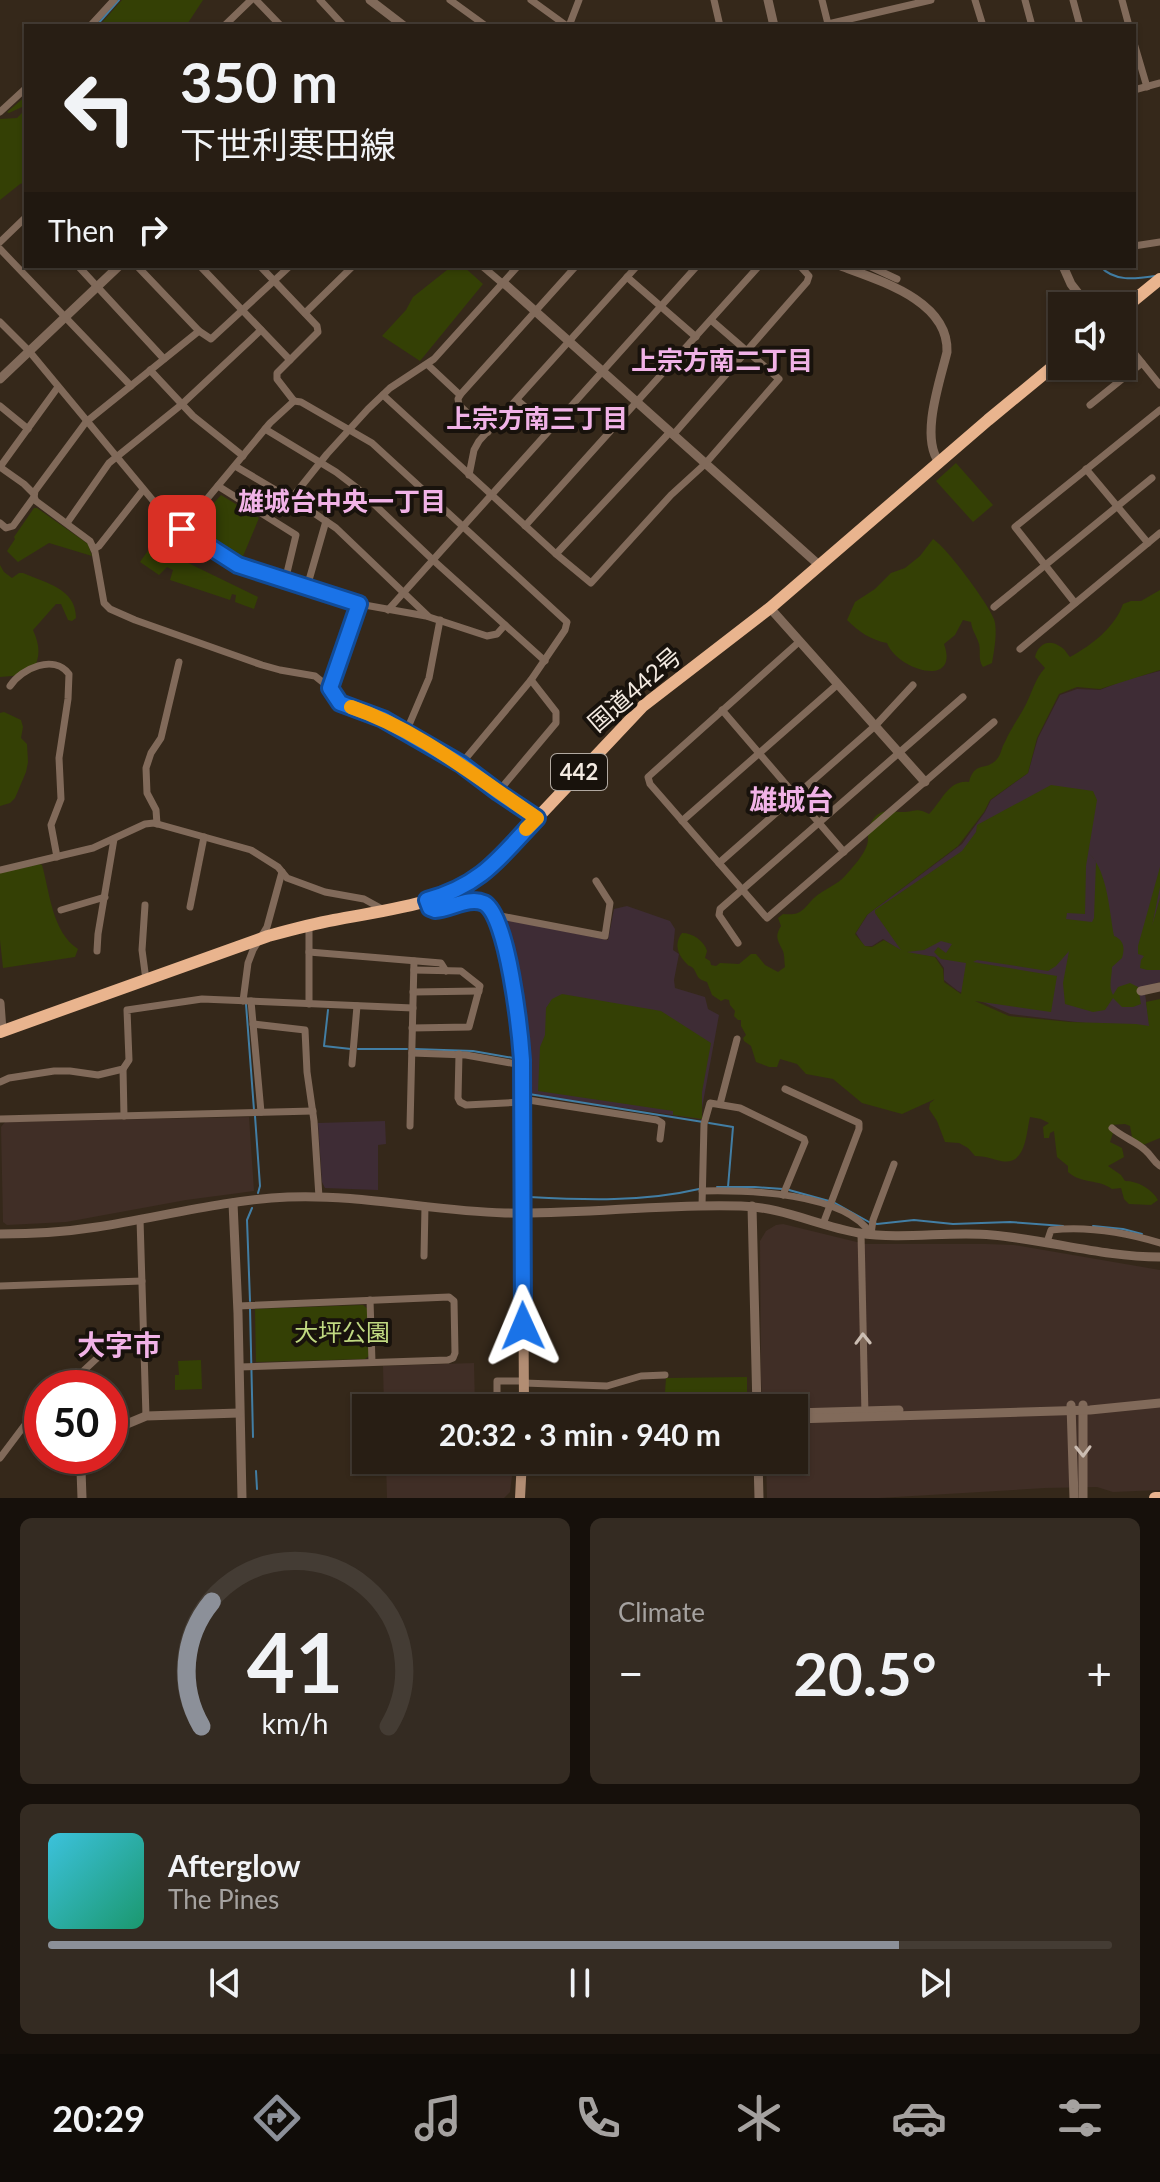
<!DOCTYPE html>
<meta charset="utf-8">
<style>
body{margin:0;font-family:Lato,"Noto Sans JP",sans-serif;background:#342b22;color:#f1f3f6;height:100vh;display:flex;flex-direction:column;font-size:30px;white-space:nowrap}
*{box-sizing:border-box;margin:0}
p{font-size:26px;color:#a5a2a0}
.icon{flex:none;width:44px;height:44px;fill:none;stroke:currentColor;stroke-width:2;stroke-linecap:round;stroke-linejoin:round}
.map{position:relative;height:1498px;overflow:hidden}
.drawer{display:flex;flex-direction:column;gap:20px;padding:20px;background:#16100b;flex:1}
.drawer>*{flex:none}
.guide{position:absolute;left:24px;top:24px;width:1112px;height:244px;border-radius:0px;box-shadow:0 2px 6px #0004,0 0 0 2px #443c34;background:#281e14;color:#f1f3f6;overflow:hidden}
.tools{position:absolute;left:1048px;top:292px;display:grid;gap:16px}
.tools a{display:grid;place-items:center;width:88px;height:88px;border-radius:0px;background:#281e14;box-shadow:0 2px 6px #0004,0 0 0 2px #443c34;font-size:40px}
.speed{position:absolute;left:24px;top:1370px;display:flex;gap:16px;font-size:40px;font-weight:700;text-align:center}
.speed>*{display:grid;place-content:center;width:104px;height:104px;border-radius:50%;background:#281e14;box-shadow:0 2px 6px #0004,0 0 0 2px #443c34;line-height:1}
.speed .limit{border:12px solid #d22;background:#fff;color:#111}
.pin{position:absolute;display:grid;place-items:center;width:68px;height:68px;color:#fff;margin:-34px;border-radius:16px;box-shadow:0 4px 12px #0006}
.me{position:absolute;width:88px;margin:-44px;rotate:359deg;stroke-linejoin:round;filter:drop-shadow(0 0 6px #0008)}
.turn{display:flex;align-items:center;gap:28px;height:168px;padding:0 24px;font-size:36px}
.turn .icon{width:104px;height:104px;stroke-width:2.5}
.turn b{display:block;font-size:56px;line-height:68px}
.then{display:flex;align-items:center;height:76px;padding:0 24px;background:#0003;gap:16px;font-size:30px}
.big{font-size:60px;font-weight:700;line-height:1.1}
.drawer .card{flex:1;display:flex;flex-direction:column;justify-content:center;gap:12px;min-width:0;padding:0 28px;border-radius:12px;background:#342b22}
.drawer .dial{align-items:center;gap:0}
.dial svg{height:208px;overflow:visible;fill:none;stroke:#443c34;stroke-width:7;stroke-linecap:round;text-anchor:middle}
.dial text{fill:#f1f3f6;stroke:none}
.song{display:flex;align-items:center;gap:24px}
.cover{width:96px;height:96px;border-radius:12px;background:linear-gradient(135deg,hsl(190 70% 55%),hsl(160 70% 35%))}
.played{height:8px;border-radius:4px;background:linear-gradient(90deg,#8c9099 80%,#443c34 80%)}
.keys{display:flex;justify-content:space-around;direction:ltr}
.heat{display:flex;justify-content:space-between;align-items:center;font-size:44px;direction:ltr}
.drawer .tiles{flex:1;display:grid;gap:20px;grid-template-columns:1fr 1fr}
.card:last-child{grid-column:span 2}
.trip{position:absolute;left:352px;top:1394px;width:456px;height:80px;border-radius:0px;background:#281e14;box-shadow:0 2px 6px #0004,0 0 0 2px #443c34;font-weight:700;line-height:80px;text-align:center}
.tabs{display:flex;height:128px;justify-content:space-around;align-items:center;background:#100c08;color:#a5a2a0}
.tabs .icon{width:56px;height:56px}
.tabs .selected{color:#8c9099}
.tabs b{font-size:36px;color:#f1f3f6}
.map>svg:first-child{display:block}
.commercial{fill:#402e26}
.education{fill:#3e2c35}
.green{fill:#344005;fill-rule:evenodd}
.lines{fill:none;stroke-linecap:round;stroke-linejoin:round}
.stream{stroke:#427ea4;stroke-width:2}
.minor{stroke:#816a5a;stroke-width:7}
.tertiary{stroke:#816a5a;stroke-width:9}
.secondary{stroke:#b28d73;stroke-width:10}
.trunk{stroke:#e9b48e;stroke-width:12}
.oneway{stroke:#cbbdb2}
.route-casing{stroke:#114b97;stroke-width:20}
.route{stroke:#1a73e8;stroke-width:14}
.slow{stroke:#f59e0b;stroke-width:14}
.labels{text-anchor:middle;stroke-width:8;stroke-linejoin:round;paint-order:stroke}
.shield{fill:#18120c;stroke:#b1a9a1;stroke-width:2}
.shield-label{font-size:22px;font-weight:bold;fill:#f3eae1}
.street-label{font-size:24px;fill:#f3eae1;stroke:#18120c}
.park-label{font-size:24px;fill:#c0d981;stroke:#18120c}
.neighbourhood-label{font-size:26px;font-weight:bold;fill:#f1b2e7;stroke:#18120c}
.quarter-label{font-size:28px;font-weight:bold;fill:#f1b2e7;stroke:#18120c}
</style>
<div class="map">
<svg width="1160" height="1498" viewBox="0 0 1160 1498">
<rect width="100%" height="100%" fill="#35281a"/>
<g class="commercial">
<path d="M249 1117 254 1191 186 1200 66 1222 7 1225 3 1222 1 1127 5 1122Z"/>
<path d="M783 1224 865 1244H986L1014 1245 1160 1270V1490L1113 1492 1097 1487 1045 1488 879 1498H767L766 1460H794V1408H763L761 1380 760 1241 766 1231 776 1225Z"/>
<path d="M474 1363 475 1408H384L383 1366Z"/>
<path d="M386 1460H514L510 1492 504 1498H387Z"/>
</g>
<g class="education">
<path d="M1160 671V982L1144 987 1150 1028 1118 1027 1010 1014 958 991 944 980V968L936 957 904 953 883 939 872 946H864L856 933 868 914 962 844 985 812 991 800 1028 773 1038 738 1060 695 1077 689 1100 690 1125 680Z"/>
<path d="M627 906 670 921 675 929 673 950 679 954 674 980 675 988 705 997 708 1009 719 1015 700 1119 528 1094 527 1047 524 1020 507 920 608 940 614 909Z"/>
<path d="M385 1121 386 1144 378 1145V1190L325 1188 322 1182 318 1123Z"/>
</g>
<g class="green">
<path d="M122 0H203L186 26H99Z"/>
<path d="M26 96V182L20 184 0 200V119L17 118 25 110 22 107 9 113 7 112Z"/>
<path d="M452 266H463L483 284 420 361 382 336 406 310 413 297Z"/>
<path d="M956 463 993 505 973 522 936 481Z"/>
<path d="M221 495 259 518 241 561 233 559 192 532 191 529Z"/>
<path d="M34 508H37L88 544 92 556 49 543 18 562 7 551 15 539 14 537Z"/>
<path d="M933 539C947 548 988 603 994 619 998 631 994 651 992 663L983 667C977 658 982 650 978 641 975 633 972 630 971 622L963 620 955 635 944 644C960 689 897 670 887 643 871 640 859 632 847 620L855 602 875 589 891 573 905 568 920 556Z"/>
<path d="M154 542 180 559 258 597 254 609 235 602 236 595 232 594 230 600 170 580 173 570 167 567 159 575 140 562Z"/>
<path d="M0 565 4 572 12 578 19 573H23C45 583 76 588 76 618L72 621 68 620 61 604H56L33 630C40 646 41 657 32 672L24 675 0 677Z"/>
<path d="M1160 590V670L1100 689 1077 687 1059 694 1037 738 1028 773 990 800 984 812 958 846 867 915 855 934 865 946 872 947 884 940 901 950 875 913V910L962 851 976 832 977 825 1051 785 1093 791 1097 800 1086 866 1085 914 1067 913 1066 919 1092 922 1094 918 1096 862 1090 854C1108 874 1109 910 1114 936 1124 940 1125 948 1122 958L1112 967C1112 977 1108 986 1113 995L1118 987 1130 983 1138 987 1141 1004 1133 1007H1122L1113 998 1105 1010 1093 1012 1065 1004 1063 983 1069 951 1056 966 1048 971 977 960 973 962 1057 976 1051 1012 975 1001 1009 1016 1070 1022 1136 1024 1149 1026 1146 1002 1160 999V1138L1143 1145 1132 1137 1130 1126 1125 1124 1110 1125 1109 1129 1113 1133 1110 1142 1122 1148 1124 1157 1108 1166 1121 1175 1125 1181C1138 1181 1152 1189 1158 1200L1151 1205 1129 1204 1124 1199 1121 1188 1112 1189C1099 1179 1081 1184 1068 1172V1166L1057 1157 1054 1131 1050 1133 1049 1138H1044L1043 1127 1049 1123 1041 1119 1030 1117C1026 1134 1026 1166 1001 1161 992 1159 985 1156 975 1156L968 1148 959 1143 945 1142 937 1121 929 1109 930 1103 935 1099 902 1114 862 1103 833 1079 806 1074 797 1064 780 1059 777 1067H769L756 1062 751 1046 744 1041 743 1038 746 1035 741 1026V1020H738L734 1016 735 1011 730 1005 729 1000 725 999 721 1001 712 995 707 982C695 978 699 976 693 968 691 966 688 966 687 964 677 955 674 943 682 933 693 933 704 941 707 951L705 958 710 961 711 965 716 966 720 963 739 964 751 954H756L765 965 778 972 785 967C784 961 785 954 782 949 777 939 775 936 781 926L778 918 783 914C802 916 803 909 814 898 824 889 837 885 845 876 853 867 864 855 867 845 869 839 867 832 869 827 878 806 888 812 905 812 917 811 917 808 929 814 942 801 949 779 969 782 975 760 986 772 997 759 1001 755 1002 746 1005 742 1010 730 1018 719 1024 708 1032 694 1034 680 1045 668L1035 657C1038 644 1049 638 1061 647 1065 649 1067 654 1070 657 1092 645 1115 627 1123 604L1131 601H1141ZM941 941 952 944 946 953 938 947 934 952 941 959 966 963 961 994 944 982 943 969 935 957 907 952 924 950Z"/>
<path d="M4 712 21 720 23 727 21 738 27 744 28 762 26 772 15 798 10 803 0 806V713Z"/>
<path d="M40 864 42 865C50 893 52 932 78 949L75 957 3 968 0 940V873Z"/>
<path d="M1160 867V887L1152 926 1160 898V970H1147L1140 968 1141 960 1144 956 1138 954V946Z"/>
<path d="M562 994 661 1011 711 1043 702 1092V1119L673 1115V1111L538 1091 540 1047 545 1035 546 1008 552 999Z"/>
<path d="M363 1305 369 1310 370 1355 365 1359 256 1362 255 1309Z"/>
<path d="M201 1360 202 1389 175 1390V1375H179L178 1361Z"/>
<path d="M747 1377V1408H664L666 1378Z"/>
</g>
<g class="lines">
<g class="stream">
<path d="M96 26 119 0"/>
<path d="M1100 266C1114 282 1135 279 1155 276"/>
<path d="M246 1004 254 1110"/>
<path d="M328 1010 324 1046 351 1049"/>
<path d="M358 1049H407"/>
<path d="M414 1049 473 1051 519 1059"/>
<path d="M525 1060 528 1061 529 1094 703 1122"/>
<path d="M255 1116 260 1186 258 1193"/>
<path d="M709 1123 733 1127 728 1187"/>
<path d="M717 1187H755L783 1189"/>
<path d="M789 1190 829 1201"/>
<path d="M529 1197C585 1200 644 1202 699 1189"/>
<path d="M835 1203 869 1222 877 1224 914 1220 953 1224 1010 1222 1063 1226"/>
<path d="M1093 1226 1123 1229 1142 1234"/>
<path d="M250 1301 247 1220 252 1208"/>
<path d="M250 1308 253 1437"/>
<path d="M256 1471 257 1489"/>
</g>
<g class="minor">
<path d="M256 0 281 26"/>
<path d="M320 0 344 26"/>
<path d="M450 0 486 26"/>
<path d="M531 0 567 26"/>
<path d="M714 0 720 26"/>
<path d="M822 0 828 24 931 0"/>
<path d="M975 0 983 26"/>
<path d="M1025 0 1032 26"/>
<path d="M1073 0 1080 26"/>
<path d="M1122 0 1129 26"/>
<path d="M90 26 114 0"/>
<path d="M224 26 251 0"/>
<path d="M569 26 579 0"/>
<path d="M1134 43 1147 87"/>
<path d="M1134 90 1160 83"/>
<path d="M0 112 26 88"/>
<path d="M0 242 26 217"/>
<path d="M1134 246 1160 242"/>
<path d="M0 249 131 386"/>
<path d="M78 266 164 359"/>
<path d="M137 266 199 331 211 339 290 266"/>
<path d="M200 266 290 360"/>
<path d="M260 266 317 326 318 332 277 373V379L294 401"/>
<path d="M482 266 502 283"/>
<path d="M869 266 897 279"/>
<path d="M627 277 696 337"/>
<path d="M305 313 353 266"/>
<path d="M0 322 29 351 170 521 229 561 359 604 426 616 487 636 497 634 505 625"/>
<path d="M199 331 86 422 35 491 34 497 36 501 90 541 95 552 104 603 110 609 135 620 262 665 280 670 315 676 330 688"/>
<path d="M1122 338 1160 385"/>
<path d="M428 365 460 395"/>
<path d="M150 370 193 416 243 456"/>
<path d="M383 395 556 554 591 583 671 495 705 464 779 379 711 320"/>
<path d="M517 400 551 429"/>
<path d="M1090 405 1142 363"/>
<path d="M0 406 28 429"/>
<path d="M265 429 336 472 357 488 433 560 545 661"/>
<path d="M488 432 459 405 458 399 460 395 576 266"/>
<path d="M673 435 807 282 809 276 800 266"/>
<path d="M235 466 311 511 336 528 428 616"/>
<path d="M1086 469 1148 543"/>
<path d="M469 475 474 450 479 441 637 266"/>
<path d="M218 486 296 535 285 581"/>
<path d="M34 494 24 484 0 467 58 387"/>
<path d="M291 499 327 454 368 409 390 388 434 359 518 266"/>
<path d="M0 523 6 528 13 526 34 497"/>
<path d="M67 523 109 463 181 405 261 330"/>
<path d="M525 526 759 266"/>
<path d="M182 529 270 423 294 401 301 402 372 443 567 622 565 630 531 680 461 764"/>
<path d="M94 549 99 546 143 490"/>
<path d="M556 554 670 432"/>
<path d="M307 587 326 521"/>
<path d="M1075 603 1015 527 1160 410"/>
<path d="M359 604 330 688 340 703 383 719 461 764 498 792 537 818"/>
<path d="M994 607 1152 478"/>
<path d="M388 610 697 266"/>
<path d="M800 641 648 777 650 784 767 918 994 722"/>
<path d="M1020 649 1160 533"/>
<path d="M10 686C22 668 54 654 69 674L68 699 59 758 61 799 51 825 57 857"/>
<path d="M722 710 844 852"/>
<path d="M406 732 429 678 440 620"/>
<path d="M498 792 556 723V712L531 680"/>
<path d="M682 821 838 684"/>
<path d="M157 824 156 810 147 793 146 768 151 753 161 738 179 662"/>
<path d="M719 863 875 726 913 685"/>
<path d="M0 870 93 848 145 824 154 823 251 850 278 867 287 878 325 892 364 899 384 910"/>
<path d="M145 905 142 950 146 980"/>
<path d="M190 907 204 837"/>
<path d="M61 910 105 897"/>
<path d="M496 915 605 936 610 903 596 881"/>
<path d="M309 925V1004"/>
<path d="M738 943 719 915 720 909 963 697"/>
<path d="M97 951 98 934 114 839"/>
<path d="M309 952 441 963 446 971"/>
<path d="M413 992 479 991"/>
<path d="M243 1001 248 963 253 950 267 927 282 872"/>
<path d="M251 1001 261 1112"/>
<path d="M253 1024 305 1030 307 1072 314 1121 319 1197"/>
<path d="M412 1028 469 1027 480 986 461 971 414 970"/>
<path d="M412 1053 466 1055 522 1065"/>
<path d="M459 1054 458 1098 460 1102 466 1105 522 1102"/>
<path d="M352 1064 357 1006"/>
<path d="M123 1069 124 1116"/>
<path d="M0 1082 9 1078 54 1071H70L98 1075 123 1069 129 1060 127 1010 202 999 413 1008"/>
<path d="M785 1089 859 1123V1129L823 1224"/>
<path d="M522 1099 657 1120 662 1123 660 1139"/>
<path d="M720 1104 737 1039"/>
<path d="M0 1119 313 1111"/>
<path d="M410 1126 414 961"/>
<path d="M1112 1128C1122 1137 1139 1143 1146 1151 1152 1156 1153 1161 1160 1166"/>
<path d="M702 1191C747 1190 844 1192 871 1234"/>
<path d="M702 1206 704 1124 710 1103 740 1108 804 1139 805 1142 783 1195"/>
<path d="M140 1219 146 1416"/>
<path d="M861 1233 865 1415"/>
<path d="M871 1234 873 1220 894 1164"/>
<path d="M1047 1242 1051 1230C1088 1226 1124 1232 1160 1243"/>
<path d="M424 1256 425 1206"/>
<path d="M0 1286 142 1281"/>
<path d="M370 1300 372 1362"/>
<path d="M238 1306 449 1297 454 1301 455 1353 453 1358 448 1360 239 1367"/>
<path d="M524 1383 607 1386 641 1376 665 1375"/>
<path d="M65 1388 109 1347 144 1345"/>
<path d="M497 1408V1381H524"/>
<path d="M0 1458 24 1426 42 1409"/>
</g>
<g class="tertiary">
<path d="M370 0 404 26"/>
<path d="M768 0 774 26"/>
<path d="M841 266C881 281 949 301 947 352 940 381 920 437 939 462"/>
<path d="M1063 266 1071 284 1088 306"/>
<path d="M502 283 506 285 819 565"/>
<path d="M0 379 119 266"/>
<path d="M770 608 925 782"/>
<path d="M1141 991 1160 987"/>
<path d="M0 1003 2 1030"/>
<path d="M233 1203 238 1313 242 1498"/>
<path d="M752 1206 757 1408"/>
<path d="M0 1234C32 1234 65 1232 97 1227 161 1217 223 1200 288 1197 361 1194 432 1211 505 1213 584 1215 663 1203 741 1206 782 1207 819 1226 859 1233 903 1240 948 1231 992 1235 1049 1240 1103 1257 1160 1257"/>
<path d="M1071 1405 1074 1498"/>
<path d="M1083 1405V1498"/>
<path d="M794 1413 899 1410"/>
<path d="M794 1419 1090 1410 1160 1403"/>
<path d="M110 1431 146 1416 239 1413"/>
<path d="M758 1460 759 1498"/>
<path d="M82 1498 81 1470 83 1456"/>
</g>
<g class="secondary">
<path d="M427 900 430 908 435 910C451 909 469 896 484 903 508 915 520 1032 522 1060L524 1408"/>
<path d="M520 1498 522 1460"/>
</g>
<g class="trunk">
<path d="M1122 310 1160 279"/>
<path d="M0 1032 268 936C290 930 312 924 334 920 384 910 454 904 491 867L643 706 770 608 988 420 1062 359"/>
<path d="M1155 1498H1160"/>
</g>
</g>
<defs><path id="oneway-chevron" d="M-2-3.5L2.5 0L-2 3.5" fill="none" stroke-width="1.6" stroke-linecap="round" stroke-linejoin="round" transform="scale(2)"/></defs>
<g class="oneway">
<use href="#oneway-chevron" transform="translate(863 1339) rotate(-91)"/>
<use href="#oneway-chevron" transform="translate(1083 1451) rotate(89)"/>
</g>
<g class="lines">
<defs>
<path id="route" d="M182 529 238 565 359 604 330 688 340 703 383 719 461 764 498 792 537 818C500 857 482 885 427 900L430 908 435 910C451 909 469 896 484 903 508 915 520 1032 522 1060L523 1326"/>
</defs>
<use href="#route" class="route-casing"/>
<use href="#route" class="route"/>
<path class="slow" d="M351 707C419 730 477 778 537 818L526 829"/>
</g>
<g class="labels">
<rect class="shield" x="551" y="754" width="56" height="36" rx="6"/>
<g class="shield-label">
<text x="579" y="780">442</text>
</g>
<g class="street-label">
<text transform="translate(635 690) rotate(-41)" y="8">国道442号</text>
</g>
<g class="park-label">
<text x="342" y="1341">大坪公園</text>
</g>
<g class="neighbourhood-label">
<text x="722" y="370">上宗方南二丁目</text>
<text x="537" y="428">上宗方南三丁目</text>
<text x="342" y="511">雄城台中央一丁目</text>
</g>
<g class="quarter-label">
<text x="791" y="810">雄城台</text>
<text x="119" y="1355">大字市</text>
</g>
</g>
</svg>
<div class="tools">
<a><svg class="icon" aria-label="sound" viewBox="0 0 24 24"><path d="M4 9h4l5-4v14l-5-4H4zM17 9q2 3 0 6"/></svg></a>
</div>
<div class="speed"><div class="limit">50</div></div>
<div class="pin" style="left:182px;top:529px;background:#d93025"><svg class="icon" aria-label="arrive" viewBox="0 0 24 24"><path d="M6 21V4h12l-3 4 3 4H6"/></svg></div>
<svg class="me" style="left:523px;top:1326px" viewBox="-20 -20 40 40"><path d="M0-17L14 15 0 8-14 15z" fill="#1a73e8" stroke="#fff" stroke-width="4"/></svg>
<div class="trip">20:32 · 3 min · 940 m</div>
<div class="guide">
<div class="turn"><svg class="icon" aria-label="left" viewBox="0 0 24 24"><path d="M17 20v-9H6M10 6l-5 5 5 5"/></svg><div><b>350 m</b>下世利寒田線</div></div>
<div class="then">Then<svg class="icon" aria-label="right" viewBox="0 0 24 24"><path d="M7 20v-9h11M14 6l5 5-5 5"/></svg></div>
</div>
</div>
<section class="drawer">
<div class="tiles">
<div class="card dial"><svg viewBox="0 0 100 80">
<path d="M14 69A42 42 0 1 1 86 69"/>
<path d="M14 69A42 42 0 0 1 18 21" stroke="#8c9099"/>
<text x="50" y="56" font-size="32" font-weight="700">41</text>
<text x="50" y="72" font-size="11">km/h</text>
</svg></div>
<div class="card"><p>Climate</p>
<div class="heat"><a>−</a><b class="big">20.5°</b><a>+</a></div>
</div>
<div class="card">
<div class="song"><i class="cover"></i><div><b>Afterglow</b><p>The Pines</p></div></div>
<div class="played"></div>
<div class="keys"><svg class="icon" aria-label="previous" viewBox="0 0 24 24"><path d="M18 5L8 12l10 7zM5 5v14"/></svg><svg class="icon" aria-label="pause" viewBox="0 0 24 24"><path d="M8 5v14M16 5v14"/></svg><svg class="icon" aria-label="next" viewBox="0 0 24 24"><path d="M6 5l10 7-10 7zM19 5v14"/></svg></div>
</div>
</div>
</section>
<nav class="tabs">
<b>20:29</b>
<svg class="icon selected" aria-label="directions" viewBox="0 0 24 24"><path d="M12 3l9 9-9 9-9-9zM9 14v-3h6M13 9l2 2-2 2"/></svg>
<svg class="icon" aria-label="music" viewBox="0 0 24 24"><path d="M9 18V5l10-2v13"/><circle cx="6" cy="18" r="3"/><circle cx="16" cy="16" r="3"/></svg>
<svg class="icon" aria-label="phone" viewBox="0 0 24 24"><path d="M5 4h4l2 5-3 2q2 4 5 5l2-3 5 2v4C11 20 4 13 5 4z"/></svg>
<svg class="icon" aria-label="climate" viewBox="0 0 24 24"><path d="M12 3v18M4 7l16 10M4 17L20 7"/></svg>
<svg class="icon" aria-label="car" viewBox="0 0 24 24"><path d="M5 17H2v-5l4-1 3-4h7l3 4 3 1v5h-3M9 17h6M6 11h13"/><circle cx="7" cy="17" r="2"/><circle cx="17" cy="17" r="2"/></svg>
<svg class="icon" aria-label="filters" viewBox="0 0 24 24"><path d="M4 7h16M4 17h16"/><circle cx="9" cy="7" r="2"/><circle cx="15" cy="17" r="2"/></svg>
</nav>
